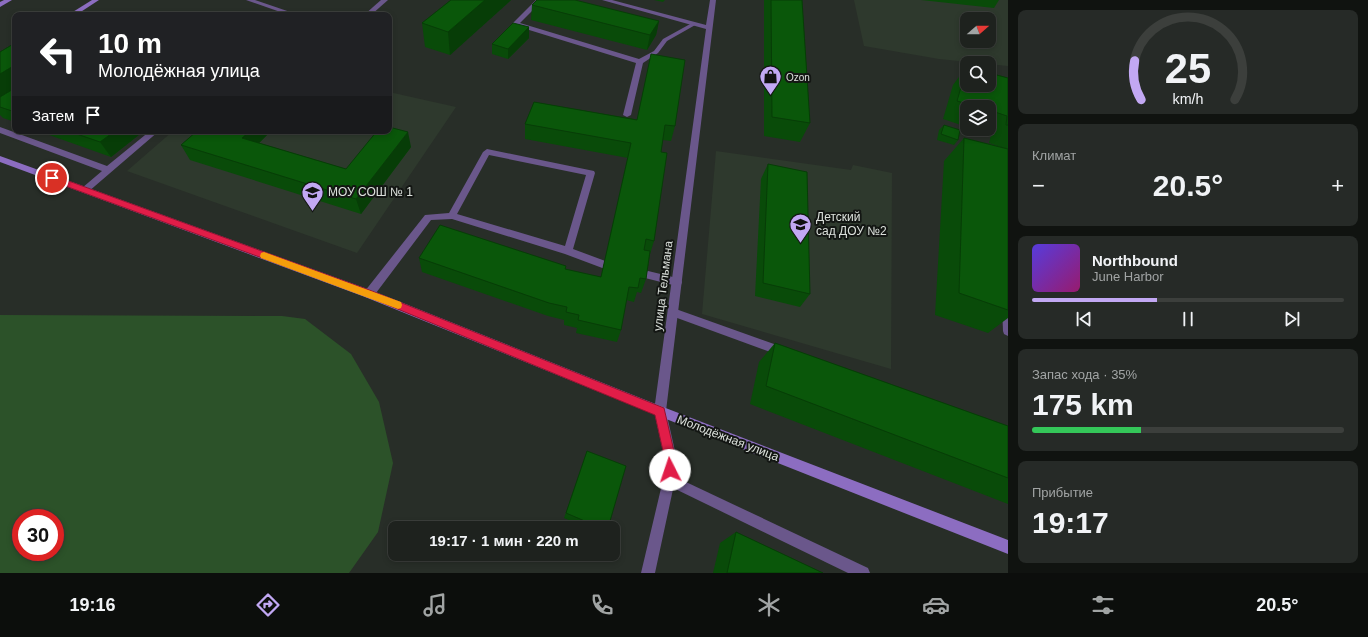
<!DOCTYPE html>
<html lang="ru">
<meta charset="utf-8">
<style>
body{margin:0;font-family:Arial,sans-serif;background:#262a27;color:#f1f3f6;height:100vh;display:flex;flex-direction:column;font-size:15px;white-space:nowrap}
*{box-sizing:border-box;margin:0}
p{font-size:13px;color:#a1a4a4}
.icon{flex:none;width:22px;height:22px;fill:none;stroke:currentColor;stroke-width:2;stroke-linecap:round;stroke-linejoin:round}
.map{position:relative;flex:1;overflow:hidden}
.drawer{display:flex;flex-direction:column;gap:10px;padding:10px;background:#101310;width:360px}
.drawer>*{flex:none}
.guide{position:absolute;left:12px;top:12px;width:380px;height:122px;border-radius:8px;box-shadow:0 2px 6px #0003,0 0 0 1px #3c3f3c;background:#202124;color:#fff;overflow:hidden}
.needle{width:26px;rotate:70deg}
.fabs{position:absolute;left:960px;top:12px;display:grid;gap:8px}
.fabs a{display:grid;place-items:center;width:36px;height:36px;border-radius:8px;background:#1e221e;box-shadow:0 2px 6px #0003,0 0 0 1px #3c3f3c;font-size:20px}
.speed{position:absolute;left:12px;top:509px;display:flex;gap:8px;font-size:20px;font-weight:700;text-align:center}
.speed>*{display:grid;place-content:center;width:52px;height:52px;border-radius:50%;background:#1e221e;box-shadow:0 2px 6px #0003,0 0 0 1px #3c3f3c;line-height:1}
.speed .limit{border:6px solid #d22;background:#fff;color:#111}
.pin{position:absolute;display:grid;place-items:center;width:34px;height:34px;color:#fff;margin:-17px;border:2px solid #fff;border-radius:50%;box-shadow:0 1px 4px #0007}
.me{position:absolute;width:44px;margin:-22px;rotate:356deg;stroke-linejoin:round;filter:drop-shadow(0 0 3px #0008)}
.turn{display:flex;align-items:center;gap:14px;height:84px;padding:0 20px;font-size:18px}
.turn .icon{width:52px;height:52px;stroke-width:2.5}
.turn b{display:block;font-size:28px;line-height:34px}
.then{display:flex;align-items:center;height:38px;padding:0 20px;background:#0003;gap:8px;font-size:15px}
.big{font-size:30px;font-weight:700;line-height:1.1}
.drawer .card{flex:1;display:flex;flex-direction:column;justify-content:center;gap:6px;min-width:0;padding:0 14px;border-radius:8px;background:#262a27}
.drawer .dial{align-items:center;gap:0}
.dial svg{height:104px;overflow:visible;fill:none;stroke:#3c3f3c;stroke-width:7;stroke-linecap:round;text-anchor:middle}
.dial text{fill:#f1f3f6;stroke:none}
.song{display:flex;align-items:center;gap:12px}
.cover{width:48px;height:48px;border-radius:6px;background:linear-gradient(135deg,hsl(250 70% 55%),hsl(320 70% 35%))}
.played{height:4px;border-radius:2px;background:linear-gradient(90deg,#c2a8f3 40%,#3c3f3c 40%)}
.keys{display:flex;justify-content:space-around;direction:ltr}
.heat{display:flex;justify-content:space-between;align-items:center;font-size:22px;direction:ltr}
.charge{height:6px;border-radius:3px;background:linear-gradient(90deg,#34c759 35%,#3c3f3c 0)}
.trip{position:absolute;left:388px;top:521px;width:232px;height:40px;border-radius:8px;background:#1e221e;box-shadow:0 2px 6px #0003,0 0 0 1px #3c3f3c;font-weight:700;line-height:40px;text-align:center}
.tabs{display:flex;height:64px;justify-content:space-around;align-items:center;background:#0c0e0c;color:#a1a4a4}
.tabs .icon{width:28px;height:28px}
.tabs .current{color:#c2a8f3}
.tabs b{font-size:18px;color:#f1f3f6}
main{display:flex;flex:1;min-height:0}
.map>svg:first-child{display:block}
.built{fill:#2e392d;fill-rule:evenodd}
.green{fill:#2c5229;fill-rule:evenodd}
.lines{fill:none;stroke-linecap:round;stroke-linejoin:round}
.lane{fill:#6a578b;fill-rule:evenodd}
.street{fill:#6a578b;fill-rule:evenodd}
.secondary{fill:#8c6dc1;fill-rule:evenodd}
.wall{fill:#094b09}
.shaded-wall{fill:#073d07}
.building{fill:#0a570a;stroke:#073d07}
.route{fill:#e11d48;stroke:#92132f}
.slow{fill:#f59e0b}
.labels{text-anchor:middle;stroke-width:4;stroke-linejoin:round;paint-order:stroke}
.far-poi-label{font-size:10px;fill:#dce1dc;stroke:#131613;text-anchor:start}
.poi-label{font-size:12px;fill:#dce1dc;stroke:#131613;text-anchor:start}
.street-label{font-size:12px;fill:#dce1dc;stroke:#131613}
</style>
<main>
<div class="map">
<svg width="1008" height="573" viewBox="0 0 1008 573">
<rect width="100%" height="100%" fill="#282e28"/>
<g class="built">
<path d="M854 0H1008V66L939 59 864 46ZM967 19H989V41H967Z"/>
<path d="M389 92 456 107 357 253 127 171 173 131H389Z"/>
<path d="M716 151 851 170 853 165 892 173 891 369 702 314Z"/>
</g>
<path class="green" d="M0 315 282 316 305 319 351 354 379 402 393 463 378 532 349 573H0ZM21 518H55V552H21Z"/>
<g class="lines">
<g class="lane">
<path d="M246 0H255L299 15H289Z"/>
<path d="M381 0H388L371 15H364Z"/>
<path d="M536 0H543L520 23 639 59 654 51 663 39 692 23 697 24 667 41 658 53 643 63 631 115 627 117 623 115 636 63 513 25V23Z"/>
<path d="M0 127 107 166 150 131H159L88 192 85 193 81 190 82 188 102 171 0 133Z"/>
<path d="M487 149 594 171 595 173 573 249 608 262 610 265 608 268 605 269 565 254 452 219 431 220 373 297 369 298 365 297 364 294 365 291 425 215 449 213 483 152ZM489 155 586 175 565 246 457 214Z"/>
<path d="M644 270 677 278 681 279 682 282 681 285 677 286 641 277 639 274 641 271Z"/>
<path d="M1007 301H1008V336L1004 334 1003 331 1002 305 1003 302Z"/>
<path d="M673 308 788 349 789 352 788 355 784 357 669 315 668 312 669 309Z"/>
<path d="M669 474 868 568 870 573H848L665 484 663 480 665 476Z"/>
</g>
<path class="street" d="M602 0H612L706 25 710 0H716L666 411 677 460 675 480 655 573H641L663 480 665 460 654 411 706 29Z"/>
<g class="secondary">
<path d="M4 0H12L0 7V2Z"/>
<path d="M92 0H99L76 15H68Z"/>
<path d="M0 156 373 291 663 407 1008 540V554L656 415 365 297 0 162Z"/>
</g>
</g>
<g class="wall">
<path d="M451 0H511L450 55 425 47 422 23Z"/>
<path d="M654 0H665L663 2Z"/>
<path d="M764 0H802L810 123 800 142 764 136Z"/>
<path d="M921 0H999L994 8Z"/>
<path d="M532 5 659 21 656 35 647 50 531 20Z"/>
<path d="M529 27V38L508 59 492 54V44Z"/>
<path d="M15 43V122L3 118 0 115V52Z"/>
<path d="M967 66 1008 78V318L988 333 935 315 944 161 964 138 1004 148 989 143 991 135 974 129H989V107H967V127L943 119 953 85Z"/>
<path d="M534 102 675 126 671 141 663 140 661 152 654 241 650 254 646 279 641 293 637 292 634 302 626 300 621 330 617 342 576 333 577 328 564 325V320L548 316 422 272 419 258 566 266V270L601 277 628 158 525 139V124Z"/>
<path d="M944 125 958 140 954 145 937 140 939 130Z"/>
<path d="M38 131H138L140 134 111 157Z"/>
<path d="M197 131H271L259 143 346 169 411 147 361 214 190 160 181 145Z"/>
<path d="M768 164 810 294 800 307 755 296 761 179Z"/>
<path d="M775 343 1008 426V504L750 404 759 362Z"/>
<path d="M587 451 608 528H587L564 518Z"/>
<path d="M736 532 823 573H713L720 543Z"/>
</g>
<g class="shaded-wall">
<path d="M485 0H511L450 55 448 32Z"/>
<path d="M659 21 656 35 647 50 650 35Z"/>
<path d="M529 27V38L508 59V49Z"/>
<path d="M15 65V88L0 97V74Z"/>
<path d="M115 131H138L140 134 111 157 100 142Z"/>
<path d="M250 131H271L249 153 242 138Z"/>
<path d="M408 132 411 147 361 214 356 199Z"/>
</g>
<g class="building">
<path d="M451 0H485L448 32 422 23Z"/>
<path d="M537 0H575L659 21 650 35 532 5Z"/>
<path d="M771 0H802L810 123 772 117Z"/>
<path d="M513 23 529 27 508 49 492 44Z"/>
<path d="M15 43V65L0 74V52Z"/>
<path d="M651 54 685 60 675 126 665 125 661 152 667 153 654 241 646 239 644 250 650 251 646 279 640 278 638 288 629 287 621 330 578 320 579 315 566 312 567 307 549 303 419 258 440 225 566 266 565 269 601 277 631 143 525 124 534 102 637 120Z"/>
<path d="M967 66V85H989V73L1008 78V125H1006L1007 116 989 110V107H978L957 101Z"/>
<path d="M15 88V112L0 107V97Z"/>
<path d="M944 125 960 130 958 140 941 134Z"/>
<path d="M389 127 408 132 356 199 181 145 197 131H250L242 138 346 169 377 131H389Z"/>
<path d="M68 131H115L100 142Z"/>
<path d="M964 138 1008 149V310L959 293Z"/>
<path d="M768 164 807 172 810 294 763 283Z"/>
<path d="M775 343 1008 426V478L766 386Z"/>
<path d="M587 451 626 466 608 528H601L566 513Z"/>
<path d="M736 532 823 573H727Z"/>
</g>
<path class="route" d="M52 175 372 291 664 408 676 460 674 474 670 476 666 474 664 470 665 460 655 415 366 296 49 180V176Z"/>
<path class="slow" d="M264 252 401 302 402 305 401 308 398 309 261 258 260 256 261 253Z"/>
<defs>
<symbol id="shop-pin" viewBox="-11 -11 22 30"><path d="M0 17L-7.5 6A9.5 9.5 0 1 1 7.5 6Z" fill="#c2a8f3" stroke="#131613"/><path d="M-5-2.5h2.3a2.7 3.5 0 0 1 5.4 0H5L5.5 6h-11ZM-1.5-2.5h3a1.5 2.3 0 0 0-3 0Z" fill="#111"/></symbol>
<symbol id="school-pin" viewBox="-11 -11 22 30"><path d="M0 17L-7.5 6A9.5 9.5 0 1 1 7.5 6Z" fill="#c2a8f3" stroke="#131613"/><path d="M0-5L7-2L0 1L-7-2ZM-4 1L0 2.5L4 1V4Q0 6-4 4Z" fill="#111"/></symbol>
</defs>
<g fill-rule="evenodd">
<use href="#shop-pin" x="758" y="64" width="25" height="34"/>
<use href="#school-pin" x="300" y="180" width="25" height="34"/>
<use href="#school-pin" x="788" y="212" width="25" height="34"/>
</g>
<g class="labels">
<g class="far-poi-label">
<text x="786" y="81">Ozon</text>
</g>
<g class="poi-label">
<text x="328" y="196">МОУ СОШ № 1</text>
<text x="816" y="221">Детский<tspan x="816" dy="14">сад ДОУ №2</tspan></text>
</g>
<g class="street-label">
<text transform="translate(663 286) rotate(-83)" y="4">улица Тельмана</text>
<text transform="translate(728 438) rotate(21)" y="4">Молодёжная улица</text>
</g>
</g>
</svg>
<div class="fabs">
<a><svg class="needle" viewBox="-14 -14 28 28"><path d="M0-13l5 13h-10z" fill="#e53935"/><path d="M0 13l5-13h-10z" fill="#a1a4a4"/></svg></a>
<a><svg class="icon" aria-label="search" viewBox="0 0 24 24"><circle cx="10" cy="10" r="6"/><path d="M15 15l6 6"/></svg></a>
<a><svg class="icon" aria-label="layers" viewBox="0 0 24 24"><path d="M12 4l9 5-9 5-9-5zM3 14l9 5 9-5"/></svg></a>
</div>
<div class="speed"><div class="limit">30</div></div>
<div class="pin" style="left:52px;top:178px;background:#d93025"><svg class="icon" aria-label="arrive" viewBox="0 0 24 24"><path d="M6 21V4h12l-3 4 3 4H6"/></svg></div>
<svg class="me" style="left:670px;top:470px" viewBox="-20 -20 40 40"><circle r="19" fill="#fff"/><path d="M0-13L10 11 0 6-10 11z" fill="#e11d48"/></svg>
<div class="trip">19:17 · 1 мин · 220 m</div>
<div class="guide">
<div class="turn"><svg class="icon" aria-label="left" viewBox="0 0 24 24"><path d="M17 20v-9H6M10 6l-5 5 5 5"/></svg><div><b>10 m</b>Молодёжная улица</div></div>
<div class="then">Затем<svg class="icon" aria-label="arrive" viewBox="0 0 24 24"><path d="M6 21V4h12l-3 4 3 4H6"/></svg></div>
</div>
</div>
<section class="drawer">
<div class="card dial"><svg viewBox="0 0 100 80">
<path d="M14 69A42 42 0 1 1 86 69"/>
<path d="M14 69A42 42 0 0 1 9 39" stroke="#c2a8f3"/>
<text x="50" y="56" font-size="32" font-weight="700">25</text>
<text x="50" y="72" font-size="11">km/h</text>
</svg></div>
<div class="card"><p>Климат</p>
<div class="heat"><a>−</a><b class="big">20.5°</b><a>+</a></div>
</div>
<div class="card">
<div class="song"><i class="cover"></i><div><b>Northbound</b><p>June Harbor</p></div></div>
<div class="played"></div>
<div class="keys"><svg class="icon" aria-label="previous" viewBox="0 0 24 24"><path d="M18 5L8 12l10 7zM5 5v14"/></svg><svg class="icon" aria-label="pause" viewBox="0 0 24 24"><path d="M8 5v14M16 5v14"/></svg><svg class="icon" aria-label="next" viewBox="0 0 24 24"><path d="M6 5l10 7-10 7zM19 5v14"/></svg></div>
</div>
<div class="card"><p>Запас хода · 35%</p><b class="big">175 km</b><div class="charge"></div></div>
<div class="card"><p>Прибытие</p><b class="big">19:17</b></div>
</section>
</main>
<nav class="tabs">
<b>19:16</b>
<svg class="icon current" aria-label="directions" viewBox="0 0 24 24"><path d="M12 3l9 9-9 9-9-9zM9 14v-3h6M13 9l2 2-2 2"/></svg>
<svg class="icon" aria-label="music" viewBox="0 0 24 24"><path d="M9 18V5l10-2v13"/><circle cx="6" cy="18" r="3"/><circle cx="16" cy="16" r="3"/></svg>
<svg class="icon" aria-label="phone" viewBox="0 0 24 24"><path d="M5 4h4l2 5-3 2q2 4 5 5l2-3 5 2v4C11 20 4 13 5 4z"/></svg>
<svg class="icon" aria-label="climate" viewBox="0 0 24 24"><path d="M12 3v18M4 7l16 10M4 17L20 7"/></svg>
<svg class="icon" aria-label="car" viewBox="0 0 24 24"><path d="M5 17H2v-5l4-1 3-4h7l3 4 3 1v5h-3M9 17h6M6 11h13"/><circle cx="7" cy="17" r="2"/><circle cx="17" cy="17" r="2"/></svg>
<svg class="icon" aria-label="filters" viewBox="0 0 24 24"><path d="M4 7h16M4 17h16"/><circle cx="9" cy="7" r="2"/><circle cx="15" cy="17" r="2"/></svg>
<b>20.5°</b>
</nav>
